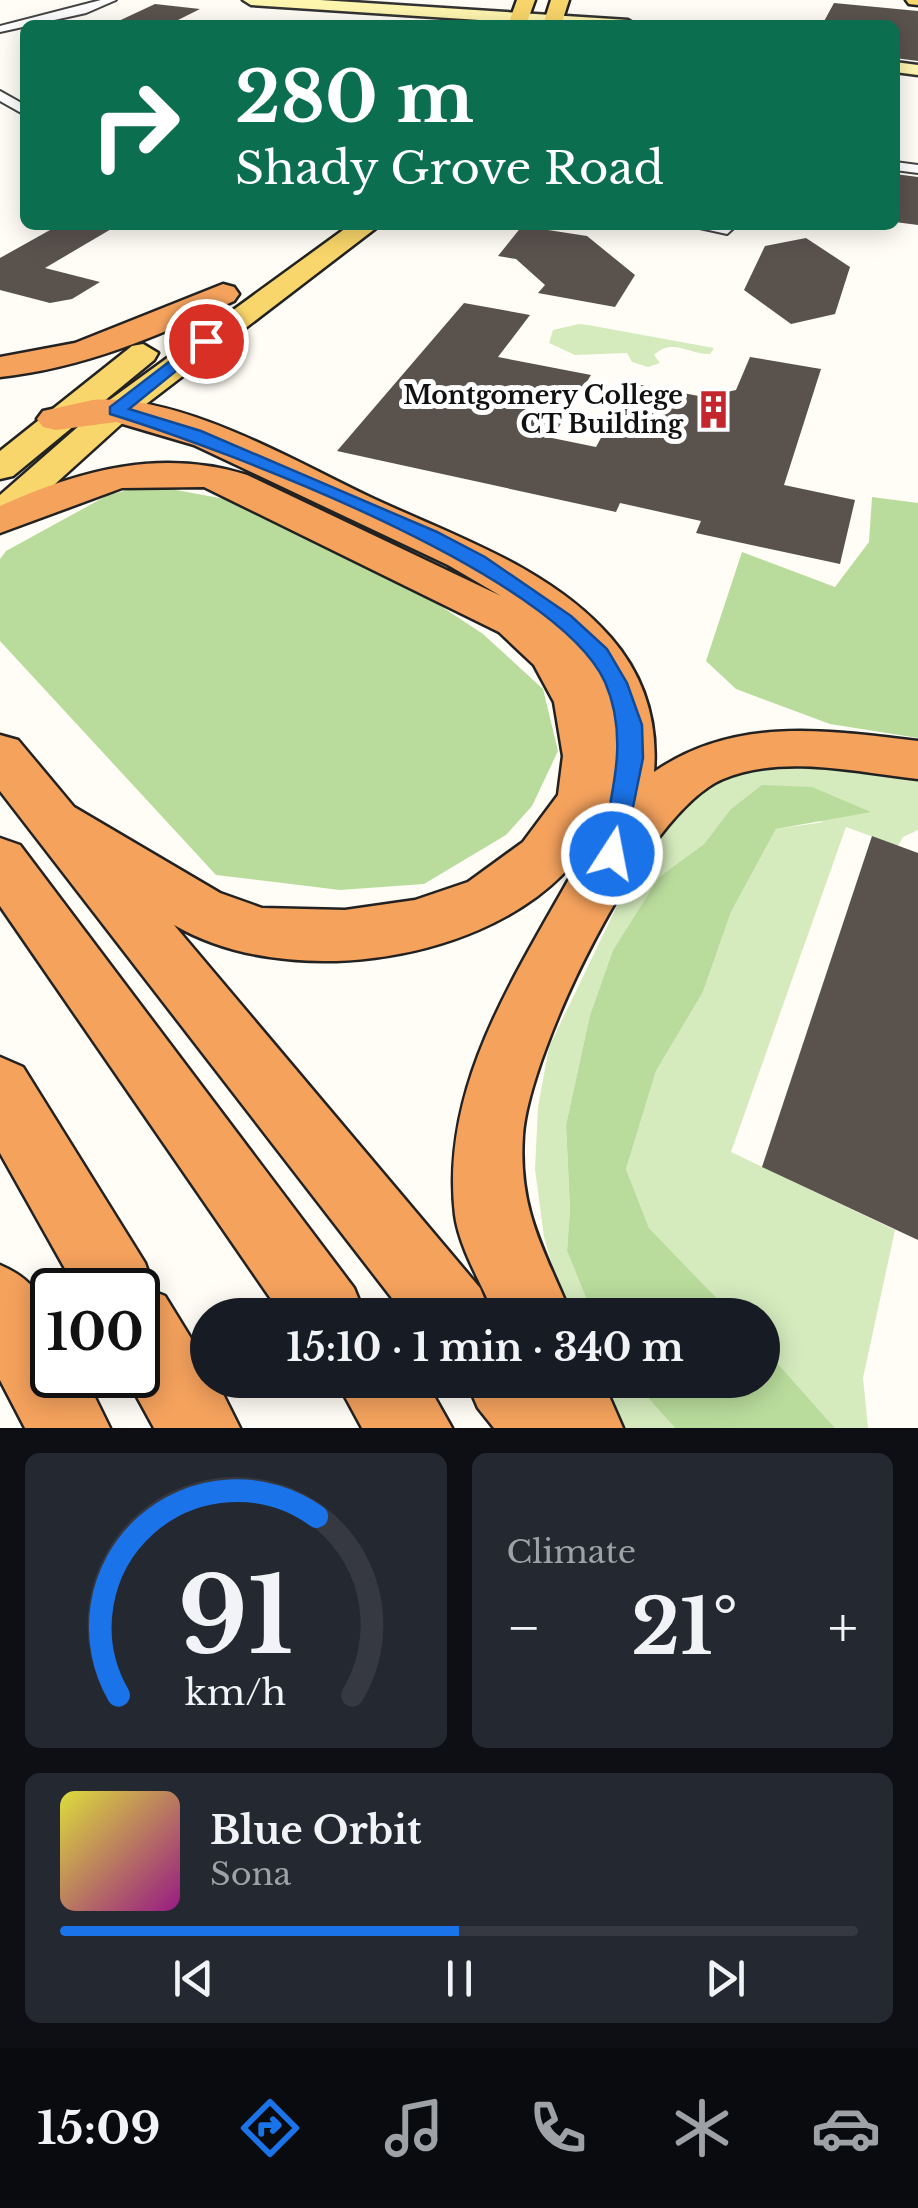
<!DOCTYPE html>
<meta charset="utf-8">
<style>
body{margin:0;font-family:"Libre Baskerville",serif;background:#242831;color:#f1f3f6;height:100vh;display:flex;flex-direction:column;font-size:38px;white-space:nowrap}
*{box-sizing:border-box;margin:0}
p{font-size:32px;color:#9ea1a6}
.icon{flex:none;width:55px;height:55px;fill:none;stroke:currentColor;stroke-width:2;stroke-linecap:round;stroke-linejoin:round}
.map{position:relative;height:1428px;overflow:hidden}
.drawer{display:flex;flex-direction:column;gap:25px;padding:25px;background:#0d0f14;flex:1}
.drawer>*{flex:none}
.top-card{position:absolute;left:20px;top:20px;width:880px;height:210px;border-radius:15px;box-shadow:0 5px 25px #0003;background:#0b6e4f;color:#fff;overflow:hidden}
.speed{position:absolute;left:30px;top:1268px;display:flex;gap:20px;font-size:50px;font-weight:700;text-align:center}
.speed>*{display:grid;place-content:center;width:130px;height:130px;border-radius:50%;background:#171b24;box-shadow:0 5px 25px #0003;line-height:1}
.speed .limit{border:5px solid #111;border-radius:15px;background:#fff;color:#111}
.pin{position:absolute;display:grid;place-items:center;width:85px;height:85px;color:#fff;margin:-42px;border:5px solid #fff;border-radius:50%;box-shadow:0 2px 10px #0007}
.me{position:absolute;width:110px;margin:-55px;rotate:11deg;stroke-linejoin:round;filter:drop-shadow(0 0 8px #0008)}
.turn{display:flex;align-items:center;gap:35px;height:210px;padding:0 50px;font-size:45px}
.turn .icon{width:130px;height:130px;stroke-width:2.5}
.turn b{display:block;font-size:70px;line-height:85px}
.big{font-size:75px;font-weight:700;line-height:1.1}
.drawer .widget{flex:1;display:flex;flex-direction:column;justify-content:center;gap:15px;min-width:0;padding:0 35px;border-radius:15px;background:#242831}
.drawer .dial{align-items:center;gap:0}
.dial svg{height:260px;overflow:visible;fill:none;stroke:#363941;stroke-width:7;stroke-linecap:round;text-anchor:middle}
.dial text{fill:#f1f3f6;stroke:none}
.song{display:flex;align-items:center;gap:30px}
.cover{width:120px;height:120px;border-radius:15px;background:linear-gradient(135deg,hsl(60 70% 55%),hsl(310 70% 35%))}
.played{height:10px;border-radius:5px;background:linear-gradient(90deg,#1a73e8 50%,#363941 50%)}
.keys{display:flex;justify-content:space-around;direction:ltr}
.heat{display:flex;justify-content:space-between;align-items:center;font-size:55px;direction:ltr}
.drawer .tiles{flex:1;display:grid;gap:25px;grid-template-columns:1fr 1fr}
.widget:last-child{grid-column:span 2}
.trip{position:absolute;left:190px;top:1298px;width:590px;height:100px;border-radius:50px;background:#171b24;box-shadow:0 5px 25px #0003;font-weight:700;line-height:100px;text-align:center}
.tabs{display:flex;height:160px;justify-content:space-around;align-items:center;background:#090b0e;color:#9ea1a6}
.tabs .icon{width:70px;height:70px}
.tabs .selected{color:#1a73e8}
.tabs b{font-size:45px;color:#f1f3f6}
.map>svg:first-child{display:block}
.green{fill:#d5ebbd}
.forest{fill:#b9dc9c}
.building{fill:#5a524d}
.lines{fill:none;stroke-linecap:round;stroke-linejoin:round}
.street-casing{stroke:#444;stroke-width:4}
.secondary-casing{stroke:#333;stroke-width:5}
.primary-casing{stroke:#222;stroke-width:5}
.highway-casing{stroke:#222;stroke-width:5}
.street{fill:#fff;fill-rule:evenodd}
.secondary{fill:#fff6b0;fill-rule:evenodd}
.primary{fill:#f9d66b;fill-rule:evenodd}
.highway{fill:#f5a25d;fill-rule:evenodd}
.route{fill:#1a73e8;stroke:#114b97;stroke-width:2.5}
.labels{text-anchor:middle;stroke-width:10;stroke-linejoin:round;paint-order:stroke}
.far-poi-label{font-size:25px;font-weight:bold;fill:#111;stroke:#fff;text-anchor:end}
</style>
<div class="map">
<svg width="918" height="1428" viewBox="0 0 918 1428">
<rect width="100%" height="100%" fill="#fffdf5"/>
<g class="green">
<path d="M579 324 588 325 714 348 710 354C690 355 672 337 654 355L660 363 648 367 632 362 627 353 575 355 549 343 553 330Z"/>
<path d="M757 764 918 771V830L903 837 898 846 846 827 731 1152 895 1230 863 1378 868 1428H835L763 1347 762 1315H733L649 1228 626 1169 656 1071 703 992 731 912 776 829 824 822 730 810 704 844 659 877 613 950 590 1015 566 1125 570 1210 567 1251 593 1315H567L544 1237 535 1169 538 1107 549 1047 646 846 707 782Z"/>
<path d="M597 1380H632L675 1428H626Z"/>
</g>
<g class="forest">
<path d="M149 485 225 499 412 587 483 634 543 689 558 751 532 806 506 835 424 884 340 890 216 875 0 641V559L6 551 108 495Z"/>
<path d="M872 497 918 503V738L830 724 736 689 706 661 742 552 835 587 869 542Z"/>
<path d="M762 785 812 787 871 812 776 829 731 912 703 992 656 1071 626 1169 649 1228 733 1315H593L567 1251 570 1209 566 1125 590 1015 613 950 659 877 704 844 730 810Z"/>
<path d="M763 1347 835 1428H675L632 1380H762Z"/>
</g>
<g class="building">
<path d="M834 3 918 11V61L895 58V25H822Z"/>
<path d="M155 4 200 9 168 25H110Z"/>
<path d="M895 174 918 177V225L895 222Z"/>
<path d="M59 225H118L45 268 100 282 72 299 50 303 0 290V258Z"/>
<path d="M522 226 587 236 635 275 615 307 538 293 545 285 516 259 498 256Z"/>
<path d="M806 238 850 267 835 314 791 324 744 290 765 246Z"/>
<path d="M464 303 530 315 498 357 591 375 552 438 596 447 631 383 704 397 736 390 750 357 821 369 784 485 855 500 840 564 696 533 701 521 620 503 616 512 337 451Z"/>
<path d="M872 836 918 853V1240L762 1167Z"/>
</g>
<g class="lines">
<defs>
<g id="street">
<path d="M101 0H116L86 13 0 32V26Z"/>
<path d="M0 91 25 105V115L0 101Z"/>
<path d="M895 162 918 165V173L895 170Z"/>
<path d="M686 225H737L727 234Z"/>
</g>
<g id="secondary">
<path d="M243 0H320L628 20 636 25H556L251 5Z"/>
<path d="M895 62 918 65V75L895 72Z"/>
</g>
<g id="primary">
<path d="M517 0H535L526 25H508Z"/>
<path d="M551 0H569L561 25H543Z"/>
<path d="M906 0H918V5L909 4Z"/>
<path d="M350 225H380L128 418 13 522 0 525V495L104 404Z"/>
<path d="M143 344 158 353 154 360 13 476 0 479V451L132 346Z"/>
</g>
<g id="highway">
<path d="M223 284 234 287 239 294 234 301C158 336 84 368 0 377V357L75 343Z"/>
<path d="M93 400C181 394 292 460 370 497 453 536 550 567 611 638 644 676 658 722 654 772 734 716 827 730 918 741V779C857 772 782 754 723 779 644 812 529 1051 523 1135 518 1210 544 1249 571 1315H495C482 1285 459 1247 455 1215 439 1080 523 965 584 852L588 837C580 849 572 865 562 875 472 965 283 989 174 925L480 1288 491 1315H405L0 791V735L18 740 74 807 220 893 262 908 345 910 415 900 468 882 523 842 558 795 563 756 554 702 534 665 499 632 204 487 122 488 0 533V506C80 470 161 448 247 475L501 596 448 565 194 445 116 422 56 430 43 427 37 419 43 411Z"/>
<path d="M0 838 20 845 354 1288 365 1315H282L0 906Z"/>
<path d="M0 1057 23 1067 145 1263 155 1292 165 1296 208 1366V1380H216L240 1428H154L125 1375H138V1290H77L0 1153Z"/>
<path d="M0 1265C52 1287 52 1324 52 1375H84L110 1428H25L0 1380Z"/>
<path d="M336 1380H425L452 1428H362Z"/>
<path d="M466 1380H602L623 1428H494L478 1408Z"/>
</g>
</defs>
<use href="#street" class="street-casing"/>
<use href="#secondary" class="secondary-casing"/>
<use href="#primary" class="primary-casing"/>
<use href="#highway" class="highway-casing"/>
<use href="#street" class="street"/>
<use href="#secondary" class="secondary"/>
<use href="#primary" class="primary"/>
<use href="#highway" class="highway"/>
</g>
<path class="route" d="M200 338 213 341 129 409 201 431 437 532 485 557 571 616 607 649 627 683 642 725 643 758 622 861 612 864 600 854C611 796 630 739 605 682 556 574 224 449 110 414V407Z"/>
<defs>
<symbol id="building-bare" viewBox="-9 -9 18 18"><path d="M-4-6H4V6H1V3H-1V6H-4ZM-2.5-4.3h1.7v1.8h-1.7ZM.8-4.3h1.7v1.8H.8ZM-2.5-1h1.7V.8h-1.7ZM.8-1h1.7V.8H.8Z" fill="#c4262e" stroke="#fff" stroke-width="2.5" paint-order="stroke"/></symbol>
</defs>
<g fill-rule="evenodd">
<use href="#building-bare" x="686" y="382" width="55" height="55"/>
</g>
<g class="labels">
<g class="far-poi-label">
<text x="683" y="404">Montgomery College<tspan x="683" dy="29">CT Building</tspan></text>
</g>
</g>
</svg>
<div class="speed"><div class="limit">100</div></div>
<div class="pin" style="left:206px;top:341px;background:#d93025"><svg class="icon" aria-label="arrive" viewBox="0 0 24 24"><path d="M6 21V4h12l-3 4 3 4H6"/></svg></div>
<svg class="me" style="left:612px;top:854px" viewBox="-20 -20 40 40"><circle r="17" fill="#1a73e8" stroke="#fff" stroke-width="3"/><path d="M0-11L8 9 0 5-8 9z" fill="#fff"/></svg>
<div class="trip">15:10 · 1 min · 340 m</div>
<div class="top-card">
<div class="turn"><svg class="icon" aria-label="right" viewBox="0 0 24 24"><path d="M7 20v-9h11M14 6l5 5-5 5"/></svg><div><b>280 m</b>Shady Grove Road</div></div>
</div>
</div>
<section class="drawer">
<div class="tiles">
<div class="widget dial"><svg viewBox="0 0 100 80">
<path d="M14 69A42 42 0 1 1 86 69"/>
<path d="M14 69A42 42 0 0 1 75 14" stroke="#1a73e8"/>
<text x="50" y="56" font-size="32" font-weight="700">91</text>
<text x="50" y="72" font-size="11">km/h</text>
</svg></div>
<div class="widget"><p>Climate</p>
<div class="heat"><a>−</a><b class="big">21°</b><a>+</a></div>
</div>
<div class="widget">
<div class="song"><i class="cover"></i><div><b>Blue Orbit</b><p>Sona</p></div></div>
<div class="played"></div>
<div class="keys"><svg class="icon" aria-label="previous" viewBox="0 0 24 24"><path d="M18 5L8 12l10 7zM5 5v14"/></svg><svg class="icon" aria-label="pause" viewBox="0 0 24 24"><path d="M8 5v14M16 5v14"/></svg><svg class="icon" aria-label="next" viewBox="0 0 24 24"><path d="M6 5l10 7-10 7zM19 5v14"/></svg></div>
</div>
</div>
</section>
<nav class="tabs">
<b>15:09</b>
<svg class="icon selected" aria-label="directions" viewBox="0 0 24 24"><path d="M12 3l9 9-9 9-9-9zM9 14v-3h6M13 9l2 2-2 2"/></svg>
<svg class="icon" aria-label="music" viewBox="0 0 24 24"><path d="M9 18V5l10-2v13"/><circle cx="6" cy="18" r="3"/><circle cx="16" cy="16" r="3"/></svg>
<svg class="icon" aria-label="phone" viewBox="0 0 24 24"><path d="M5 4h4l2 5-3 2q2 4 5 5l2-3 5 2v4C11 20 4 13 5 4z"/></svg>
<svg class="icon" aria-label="climate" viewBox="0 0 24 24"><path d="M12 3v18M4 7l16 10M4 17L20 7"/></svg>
<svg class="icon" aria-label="car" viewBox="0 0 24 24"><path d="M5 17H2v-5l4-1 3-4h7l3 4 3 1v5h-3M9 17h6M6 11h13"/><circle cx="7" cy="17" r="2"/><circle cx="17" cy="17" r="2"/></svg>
</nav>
